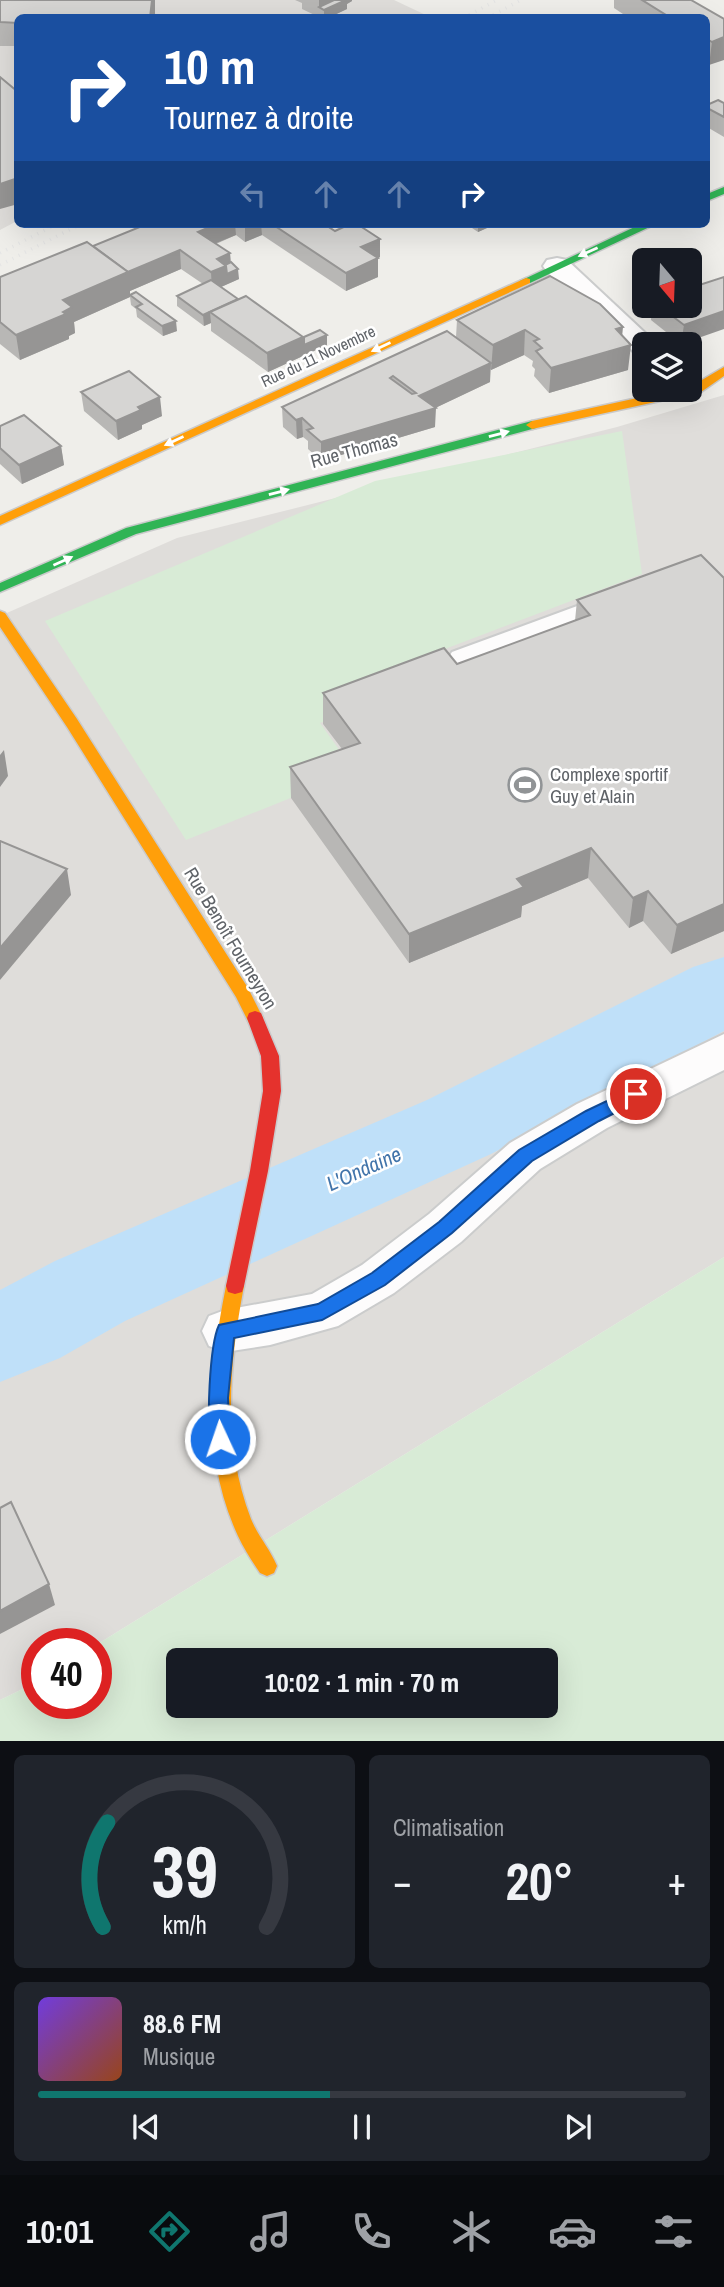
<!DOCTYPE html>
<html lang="fr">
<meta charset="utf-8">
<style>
body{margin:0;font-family:"Archivo Narrow",sans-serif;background:#20242c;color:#f1f3f6;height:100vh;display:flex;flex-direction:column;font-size:26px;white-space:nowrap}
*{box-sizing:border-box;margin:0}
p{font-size:23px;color:#9ea1a6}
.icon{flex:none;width:38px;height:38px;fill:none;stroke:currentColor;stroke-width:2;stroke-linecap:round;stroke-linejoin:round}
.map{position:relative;height:1741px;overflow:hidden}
.drawer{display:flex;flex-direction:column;gap:14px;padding:14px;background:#0d0f14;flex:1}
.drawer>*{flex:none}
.banner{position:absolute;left:14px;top:14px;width:696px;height:214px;border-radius:10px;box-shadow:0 7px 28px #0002;background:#1a4fa0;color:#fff;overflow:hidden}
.needle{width:46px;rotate:161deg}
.fabs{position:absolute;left:632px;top:248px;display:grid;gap:14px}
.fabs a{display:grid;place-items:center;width:70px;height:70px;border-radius:10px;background:#171b24;box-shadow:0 7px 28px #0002;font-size:35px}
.speed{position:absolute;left:21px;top:1628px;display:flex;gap:14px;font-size:35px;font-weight:700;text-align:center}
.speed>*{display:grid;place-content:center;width:91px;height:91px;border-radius:50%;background:#171b24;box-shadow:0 7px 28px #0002;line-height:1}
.speed .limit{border:10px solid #d22;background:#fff;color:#111}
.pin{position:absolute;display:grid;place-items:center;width:60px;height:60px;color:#fff;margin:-30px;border:4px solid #fff;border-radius:50%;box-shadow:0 2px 7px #0007}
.me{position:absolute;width:77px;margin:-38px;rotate:357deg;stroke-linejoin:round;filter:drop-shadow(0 0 5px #0008)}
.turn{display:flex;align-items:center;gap:24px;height:147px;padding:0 35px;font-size:32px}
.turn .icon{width:91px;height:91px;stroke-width:2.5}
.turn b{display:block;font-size:49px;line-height:60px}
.lanes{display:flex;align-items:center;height:66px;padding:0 35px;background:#0003;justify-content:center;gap:35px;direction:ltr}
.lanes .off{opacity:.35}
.big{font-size:52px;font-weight:700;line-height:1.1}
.drawer .card{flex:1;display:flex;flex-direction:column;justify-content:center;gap:10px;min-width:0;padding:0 24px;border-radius:10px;background:#20242c}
.drawer .dial{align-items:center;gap:0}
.dial svg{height:182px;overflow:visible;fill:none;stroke:#363941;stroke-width:7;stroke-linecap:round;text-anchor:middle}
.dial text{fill:#f1f3f6;stroke:none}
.song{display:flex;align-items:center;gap:21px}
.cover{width:84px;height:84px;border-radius:10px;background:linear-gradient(135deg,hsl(260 70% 55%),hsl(20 70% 35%))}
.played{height:7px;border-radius:4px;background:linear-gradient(90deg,#0f766e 45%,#363941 45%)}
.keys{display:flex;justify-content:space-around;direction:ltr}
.heat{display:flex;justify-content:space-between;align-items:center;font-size:38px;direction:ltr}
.drawer .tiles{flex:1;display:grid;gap:14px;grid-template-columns:1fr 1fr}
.card:last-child{grid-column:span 2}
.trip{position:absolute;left:166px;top:1648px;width:392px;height:70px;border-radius:10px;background:#171b24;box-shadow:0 7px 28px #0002;font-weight:700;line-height:70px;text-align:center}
.menu{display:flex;height:112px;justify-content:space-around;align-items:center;background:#090b0e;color:#9ea1a6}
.menu .icon{width:49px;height:49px}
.menu .selected{color:#0f766e}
.menu b{font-size:32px;color:#f1f3f6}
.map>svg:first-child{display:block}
.industrial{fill:#dfddda}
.green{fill:#d8ebd6;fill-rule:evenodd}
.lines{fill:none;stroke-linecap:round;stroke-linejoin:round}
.river{fill:#bfe0f9;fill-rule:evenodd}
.lane-casing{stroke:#cbcccc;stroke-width:4}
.street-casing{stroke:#cbcccc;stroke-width:4}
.fast-casing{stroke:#cacacb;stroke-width:3}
.slow-casing{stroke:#cacacb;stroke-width:3}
.jam-casing{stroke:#cacacb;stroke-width:3}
.lane{fill:#fdfcfc;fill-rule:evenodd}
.street{fill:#fdfcfc;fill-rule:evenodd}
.fast{fill:#30b455;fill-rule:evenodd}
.slow{fill:#ff9f0a;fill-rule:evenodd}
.jam{fill:#e5322d;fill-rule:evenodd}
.rail{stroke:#e4e4e4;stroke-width:3.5;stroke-dasharray:1 6;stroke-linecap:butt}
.wall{fill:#b8b7b5}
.shaded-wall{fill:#969594}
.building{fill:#d6d5d3;stroke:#969594;stroke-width:2;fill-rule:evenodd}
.oneway{fill:#fff}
.route{fill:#1a73e8;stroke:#114b97;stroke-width:2}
.labels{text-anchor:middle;stroke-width:5;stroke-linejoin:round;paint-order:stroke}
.far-street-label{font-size:16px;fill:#5f6368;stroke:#fff}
.street-label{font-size:19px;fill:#5f6368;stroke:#fff}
.poi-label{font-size:19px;fill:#5f6368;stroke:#fff;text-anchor:start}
.water-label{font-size:21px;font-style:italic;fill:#4174aa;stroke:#fff}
</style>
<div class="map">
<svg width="724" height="1741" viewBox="0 0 724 1741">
<rect width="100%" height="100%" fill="#efeeea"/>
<g class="industrial">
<path d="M0 0H394L430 17 18 18 17 221 0 230Z"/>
<path d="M724 395V1257L96 1645 37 1643V1682L0 1700V616L177 538 617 427Z"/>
</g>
<g class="green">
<path d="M622 431 642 574 437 652 452 673 320 723 355 772 186 840 45 621 375 481Z"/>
<path d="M724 1257V1741H0V1700L37 1682V1703H96V1645ZM178 1661H546V1706H178Z"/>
</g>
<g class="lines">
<path class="river" d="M724 957V1031L491 1154 125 1321 60 1358 0 1382V1290L55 1261 427 1100 693 967Z"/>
<defs>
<path id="lane" d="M607 595 615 598 619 603 615 608 468 664 460 666 452 664 448 658 452 652Z"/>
<g id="street">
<path d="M557 258 567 260 658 345H644V355L634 352 547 272 543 266 547 260Z"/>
<path d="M724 1034V1070L607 1128 540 1169 461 1242 394 1293 338 1326 270 1345 225 1352 209 1346 202 1331 209 1316 225 1310 312 1294 362 1265 429 1214 510 1143 577 1104Z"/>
</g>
<g id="fast">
<path d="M724 187V194L707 201V194Z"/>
<path d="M641 224H656L530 283H522L520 281Z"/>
<path d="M532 421 536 422V428L136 534 0 592V583L126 528Z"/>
</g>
<g id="slow">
<path d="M526 278 530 279V283L0 525V516Z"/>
<path d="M724 367V376L701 392 532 429 526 425 532 421 674 390H690V387Z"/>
<path d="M0 611 5 613 77 719 248 988 263 1018 261 1023H249L236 997 67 727 0 627Z"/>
<path d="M235 1278 242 1280 244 1286C229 1365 222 1443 251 1519 258 1536 270 1549 277 1566L274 1573 267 1576 260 1573C252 1561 244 1549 238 1536 201 1456 209 1370 226 1286L228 1280Z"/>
</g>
<path id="jam" d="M255 1011 261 1013 279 1056 281 1091 268 1171 244 1286 242 1292 235 1294 228 1292 226 1286 250 1171 263 1091 261 1056 247 1018 249 1013Z"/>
</defs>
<use href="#lane" class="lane-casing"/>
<use href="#street" class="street-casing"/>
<use href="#fast" class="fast-casing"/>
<use href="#slow" class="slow-casing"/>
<use href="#jam" class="jam-casing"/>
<use href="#lane" class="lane"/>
<use href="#street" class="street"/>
<use href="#fast" class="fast"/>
<use href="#slow" class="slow"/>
<use href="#jam" class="jam"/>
<g class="rail">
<path d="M463 18 497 0"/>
<path d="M487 18 521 0"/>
<path d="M0 253 57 224"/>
<path d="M0 265 81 224"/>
</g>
</g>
<g class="wall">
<path d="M0 0 156 14 18 18V46H0Z"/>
<path d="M295 0H352V1L347 4V9L328 18H321L302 9V3Z"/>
<path d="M614 0H691L724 19 709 65 707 64V18H629L614 8Z"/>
<path d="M724 103V137L707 127V105Z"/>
<path d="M147 224H332V229L335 231 380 239V257L378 258V277L346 291 262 235 245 242 236 235 216 244 230 253 231 262 239 279 221 287 238 300 303 337 327 335V345L268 372 211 331V323L204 326 177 306V296L203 284 181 269 130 291V294L177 331 163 336 137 317 136 309 131 305 130 297 74 322 75 333 69 336V339L20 360 0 344V277L93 246Z"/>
<path d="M466 224H496L478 232Z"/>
<path d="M652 306H690L681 344 651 320Z"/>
<path d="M457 320 622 335 628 370 549 393 534 376 535 369 532 366 533 361 524 355 491 370 490 369V382L435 408V427L321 461 308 449V441L303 437 297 439 283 427 282 407 456 337Z"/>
<path d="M81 392 162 416 142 425V429L118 440 84 411Z"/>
<path d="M0 426 61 446 64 465 22 484 0 464Z"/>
<path d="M701 555 724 931 671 954 643 921 629 928 588 878 522 906 521 917 409 963 291 798 290 767 342 749 323 724V693L457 664 575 621 577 600Z"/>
</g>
<g class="shaded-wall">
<path d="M152 0H155V18H150Z"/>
<path d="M319 0H352V1L347 4V9L328 18H324V10L319 7V17Z"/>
<path d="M724 37V60L709 65 712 42Z"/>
<path d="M18 178V204L0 209V184Z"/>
<path d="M217 224H235L236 235 199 250 198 232Z"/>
<path d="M245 224H261L262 235 245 242Z"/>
<path d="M478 224H496L478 232Z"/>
<path d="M380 239V257L361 266V247Z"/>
<path d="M180 250 181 269 130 291V297L74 322 75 333 69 336V339L20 360 16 335 63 300Z"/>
<path d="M230 253 231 272 238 269 239 279 212 291 211 272 217 259Z"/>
<path d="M378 258V277L346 291V273Z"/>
<path d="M238 299 210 312 211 323 204 326 203 315Z"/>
<path d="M724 311V329L681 344 684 325Z"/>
<path d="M176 321 177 331 163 336 162 326Z"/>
<path d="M623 327 621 348 631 345 628 370 549 393 551 368 616 329Z"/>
<path d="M525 330 524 355 491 370 493 345Z"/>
<path d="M327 335V345L268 372 267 353 303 337Z"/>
<path d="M491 363 490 382 431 410 436 408 435 427 321 461V442Z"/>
<path d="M160 397 162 416 142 425V429L118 440 116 421 138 407Z"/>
<path d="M302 418 303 437 297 439 296 420Z"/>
<path d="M61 446 64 465 22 484 19 465Z"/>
<path d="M4 750 8 776 0 787V755Z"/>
<path d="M591 848 588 878 522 906 521 917 409 963V934L517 879Z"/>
<path d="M67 869 71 895 0 980V948Z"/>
<path d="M648 891 643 921 629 928 633 898Z"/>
<path d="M724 904V931L671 954 677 925Z"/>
<path d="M49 1584 55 1605 0 1634V1611Z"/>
</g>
<g class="building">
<path d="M0 0H152L150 18H18V23L0 22Z"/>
<path d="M334 0H346L324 10 319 7Z"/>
<path d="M642 0H691L724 19V37L712 42 707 39V18H671Z"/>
<path d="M0 77 18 92V178L0 184Z"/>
<path d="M718 100 724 103V117L707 108V105Z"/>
<path d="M147 224H217L198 232 230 253 217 259 226 266 211 272 180 250 123 274 128 272 93 246Z"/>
<path d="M272 224H324L335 231 350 224H357L380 239 361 247 378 258 346 273Z"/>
<path d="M87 242 128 272 63 300 72 307 63 312 66 314 16 335 0 322V277Z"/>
<path d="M231 262 238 269 227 274 226 266 225 265Z"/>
<path d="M550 276 600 304 623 327 616 329 631 345 551 368 536 351 542 348 534 341 539 339 525 330 493 345 457 320Z"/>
<path d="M724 277V311L684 325 659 306H690V288Z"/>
<path d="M211 280 238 299 203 315 177 296Z"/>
<path d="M136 292 176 321 162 326 136 307 142 304 130 295Z"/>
<path d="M246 296 303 337 267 353 210 312Z"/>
<path d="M320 330 327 335 304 345V337Z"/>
<path d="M447 331 491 363 419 396 436 408 321 442 307 430 313 428 302 418 296 420 282 407ZM393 376 416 393 412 394 390 378Z"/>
<path d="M129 371 160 397 138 407 141 410 116 421 81 392Z"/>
<path d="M24 415 61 446 19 465 0 448V426Z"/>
<path d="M701 555 724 578V904L677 925 648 891 633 898 591 848 517 879 524 887 409 934 290 767 360 743 323 693 444 648 457 664 590 615 577 600Z"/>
<path d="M0 841 67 869 0 948Z"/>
<path d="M11 1502 49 1584 0 1611V1508Z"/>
</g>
<defs><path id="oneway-solid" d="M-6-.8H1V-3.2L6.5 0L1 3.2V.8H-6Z" transform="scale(1.75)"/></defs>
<g class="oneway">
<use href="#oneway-solid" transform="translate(588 252) rotate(156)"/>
<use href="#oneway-solid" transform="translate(381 347) rotate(155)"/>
<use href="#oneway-solid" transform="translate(499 434) rotate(-15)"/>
<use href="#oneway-solid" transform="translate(174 441) rotate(155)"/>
<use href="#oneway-solid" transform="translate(279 492) rotate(-15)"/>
<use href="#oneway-solid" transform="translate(63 561) rotate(-24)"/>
</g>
<path class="route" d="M636 1087 642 1089 645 1094 642 1099 599 1121 532 1161 452 1233 385 1285 322 1320 234 1338 228 1398 230 1439 227 1446 220 1448 213 1446C205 1426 210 1344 219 1325L318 1304 372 1273 439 1222 519 1150 586 1111Z"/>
<defs>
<symbol id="stadium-ring" viewBox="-11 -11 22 22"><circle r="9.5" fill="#fff" stroke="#919496" stroke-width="1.5"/><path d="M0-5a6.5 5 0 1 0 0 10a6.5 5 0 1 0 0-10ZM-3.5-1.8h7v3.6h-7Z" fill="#919496"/></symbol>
</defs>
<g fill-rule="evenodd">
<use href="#stadium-ring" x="506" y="766" width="38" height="38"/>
</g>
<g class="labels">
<g class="far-street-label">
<text transform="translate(318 356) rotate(-25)" y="6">Rue du 11 Novembre</text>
</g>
<g class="street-label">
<text transform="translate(354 450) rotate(-15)" y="7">Rue Thomas</text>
<text transform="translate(231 938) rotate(59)" y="7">Rue Benoît Fourneyron</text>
</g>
<g class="poi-label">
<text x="550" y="781">Complexe sportif<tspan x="550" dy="22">Guy et Alain</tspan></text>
</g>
<g class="water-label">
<text transform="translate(364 1169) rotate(-24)" y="7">L'Ondaine</text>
</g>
</g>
</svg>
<div class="fabs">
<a><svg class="needle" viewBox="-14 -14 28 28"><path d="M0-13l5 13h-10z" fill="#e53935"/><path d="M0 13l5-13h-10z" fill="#9ea1a6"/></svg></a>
<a><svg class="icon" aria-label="layers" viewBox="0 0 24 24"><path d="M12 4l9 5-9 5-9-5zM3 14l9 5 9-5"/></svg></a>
</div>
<div class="speed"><div class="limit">40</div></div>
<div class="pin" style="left:636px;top:1094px;background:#d93025"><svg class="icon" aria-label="arrive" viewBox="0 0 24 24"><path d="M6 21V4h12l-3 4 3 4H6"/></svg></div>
<svg class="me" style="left:220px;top:1439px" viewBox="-20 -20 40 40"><circle r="17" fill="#1a73e8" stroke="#fff" stroke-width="3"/><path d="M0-11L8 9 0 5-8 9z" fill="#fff"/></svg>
<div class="trip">10:02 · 1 min · 70 m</div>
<div class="banner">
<div class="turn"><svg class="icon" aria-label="right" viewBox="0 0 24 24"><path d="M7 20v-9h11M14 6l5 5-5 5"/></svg><div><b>10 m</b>Tournez à droite</div></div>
<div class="lanes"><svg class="icon off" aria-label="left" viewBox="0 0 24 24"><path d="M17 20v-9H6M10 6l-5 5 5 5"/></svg><svg class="icon off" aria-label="ahead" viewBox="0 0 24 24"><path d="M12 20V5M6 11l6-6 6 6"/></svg><svg class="icon off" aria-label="ahead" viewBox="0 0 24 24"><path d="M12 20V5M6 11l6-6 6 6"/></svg><svg class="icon" aria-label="right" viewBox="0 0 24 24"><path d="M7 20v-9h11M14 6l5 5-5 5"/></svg></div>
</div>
</div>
<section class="drawer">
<div class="tiles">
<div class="card dial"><svg viewBox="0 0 100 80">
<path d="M14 69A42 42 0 1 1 86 69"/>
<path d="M14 69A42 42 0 0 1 16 23" stroke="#0f766e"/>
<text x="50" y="56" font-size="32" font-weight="700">39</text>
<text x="50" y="72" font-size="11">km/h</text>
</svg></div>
<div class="card"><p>Climatisation</p>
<div class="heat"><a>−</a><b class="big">20°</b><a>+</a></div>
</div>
<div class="card">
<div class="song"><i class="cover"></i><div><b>88.6 FM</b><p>Musique</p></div></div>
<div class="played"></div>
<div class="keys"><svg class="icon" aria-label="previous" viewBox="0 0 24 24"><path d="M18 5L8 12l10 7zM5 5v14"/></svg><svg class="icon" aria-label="pause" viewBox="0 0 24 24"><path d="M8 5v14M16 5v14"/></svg><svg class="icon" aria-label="next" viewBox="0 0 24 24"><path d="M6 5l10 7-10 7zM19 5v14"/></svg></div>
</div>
</div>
</section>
<nav class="menu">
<b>10:01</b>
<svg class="icon selected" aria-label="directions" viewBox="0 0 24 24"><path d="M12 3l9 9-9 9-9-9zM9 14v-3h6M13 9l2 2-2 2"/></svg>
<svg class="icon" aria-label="music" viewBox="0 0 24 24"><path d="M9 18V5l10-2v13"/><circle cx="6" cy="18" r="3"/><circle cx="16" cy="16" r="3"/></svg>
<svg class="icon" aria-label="phone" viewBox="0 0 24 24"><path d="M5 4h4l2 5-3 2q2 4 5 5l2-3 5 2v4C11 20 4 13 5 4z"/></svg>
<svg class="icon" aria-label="climate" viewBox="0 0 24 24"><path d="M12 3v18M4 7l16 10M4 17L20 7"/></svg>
<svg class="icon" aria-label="car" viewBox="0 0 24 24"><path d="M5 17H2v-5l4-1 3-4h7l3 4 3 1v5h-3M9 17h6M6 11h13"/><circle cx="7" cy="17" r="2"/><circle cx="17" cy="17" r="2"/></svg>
<svg class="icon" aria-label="filters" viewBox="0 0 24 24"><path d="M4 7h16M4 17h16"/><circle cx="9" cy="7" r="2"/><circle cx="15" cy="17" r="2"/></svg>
</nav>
